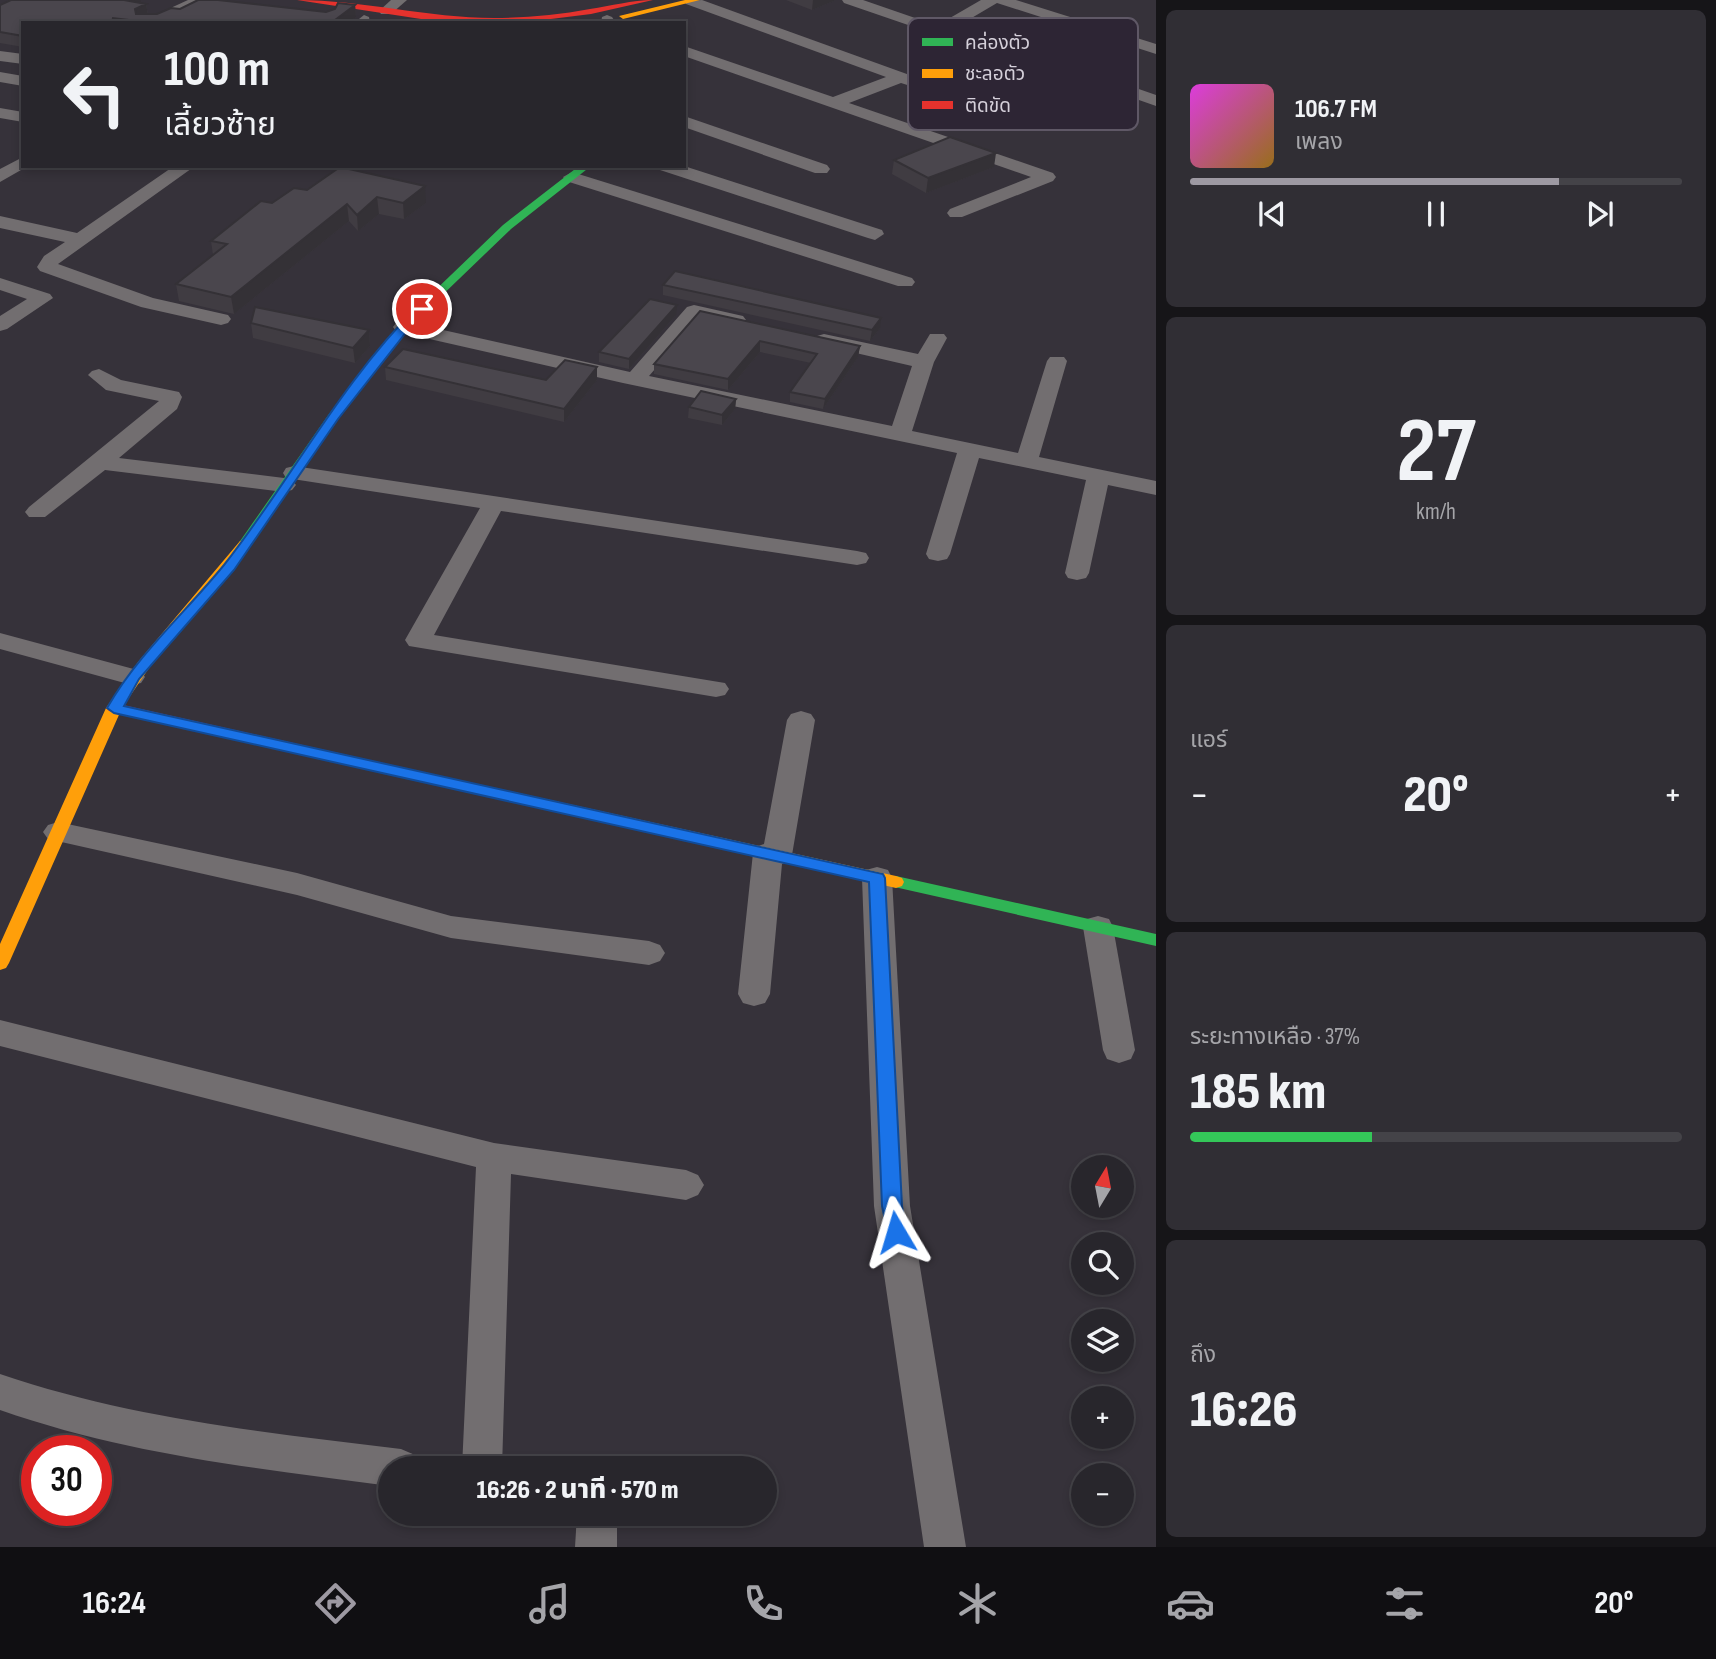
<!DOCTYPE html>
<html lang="th">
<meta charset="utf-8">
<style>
body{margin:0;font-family:"Sofia Sans Condensed","Noto Sans Thai",sans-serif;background:#302e34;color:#f1f3f6;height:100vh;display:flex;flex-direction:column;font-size:26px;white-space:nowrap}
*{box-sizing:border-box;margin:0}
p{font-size:23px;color:#a5a5a9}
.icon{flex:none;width:38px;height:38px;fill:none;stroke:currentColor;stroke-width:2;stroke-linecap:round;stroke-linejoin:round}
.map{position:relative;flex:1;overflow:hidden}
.panel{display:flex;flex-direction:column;gap:10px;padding:10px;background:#161518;width:560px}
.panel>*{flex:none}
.top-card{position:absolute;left:21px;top:21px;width:665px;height:147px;border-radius:0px;box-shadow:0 4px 10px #0003,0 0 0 2px #444348;background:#28262c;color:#f1f3f6;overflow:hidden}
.needle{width:46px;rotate:10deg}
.fabs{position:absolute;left:1071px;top:1155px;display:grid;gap:14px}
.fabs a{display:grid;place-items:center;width:63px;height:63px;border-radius:50%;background:#28262c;box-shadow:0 4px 10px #0003,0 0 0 2px #444348;font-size:35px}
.speed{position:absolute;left:21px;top:1435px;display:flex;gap:14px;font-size:35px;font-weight:700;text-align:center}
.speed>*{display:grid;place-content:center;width:91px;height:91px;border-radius:50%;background:#28262c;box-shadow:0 4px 10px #0003,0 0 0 2px #444348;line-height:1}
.speed .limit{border:10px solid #d22;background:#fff;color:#111}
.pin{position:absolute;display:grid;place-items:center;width:60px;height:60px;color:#fff;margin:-30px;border:4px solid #fff;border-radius:50%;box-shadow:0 2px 7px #0007}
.me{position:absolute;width:77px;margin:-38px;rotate:353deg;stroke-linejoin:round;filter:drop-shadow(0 0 5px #0008)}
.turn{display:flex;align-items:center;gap:24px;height:147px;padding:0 28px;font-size:32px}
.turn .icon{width:91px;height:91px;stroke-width:2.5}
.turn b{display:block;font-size:49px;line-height:60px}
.big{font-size:52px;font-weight:800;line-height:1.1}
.panel .card{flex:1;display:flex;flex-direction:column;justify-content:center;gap:10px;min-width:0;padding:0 24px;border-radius:10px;background:#302e34}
.panel .dial{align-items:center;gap:0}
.dial b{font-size:91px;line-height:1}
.song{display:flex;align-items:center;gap:21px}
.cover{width:84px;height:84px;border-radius:10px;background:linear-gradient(135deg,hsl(300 70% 55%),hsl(40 70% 35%))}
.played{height:7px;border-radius:4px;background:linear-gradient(90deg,#9d99a2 75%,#444348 75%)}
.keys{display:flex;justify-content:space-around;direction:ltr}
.heat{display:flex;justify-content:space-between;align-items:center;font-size:38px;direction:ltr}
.charge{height:10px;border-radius:5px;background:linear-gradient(90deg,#34c759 37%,#444348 0)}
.trip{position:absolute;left:378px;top:1456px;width:399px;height:70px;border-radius:35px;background:#28262c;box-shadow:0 4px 10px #0003,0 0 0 2px #444348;font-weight:800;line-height:70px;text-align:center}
.tab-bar{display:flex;height:112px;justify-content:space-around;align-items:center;background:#100f12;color:#a5a5a9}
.tab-bar .icon{width:49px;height:49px}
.tab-bar .on{color:#9d99a2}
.tab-bar b{font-size:32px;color:#f1f3f6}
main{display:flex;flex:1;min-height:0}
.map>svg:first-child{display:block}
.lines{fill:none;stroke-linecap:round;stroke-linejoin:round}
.street{fill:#726e70;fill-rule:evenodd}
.fast{fill:#30b455;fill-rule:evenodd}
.slow{fill:#ff9f0a;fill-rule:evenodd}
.jam{fill:#e5322d;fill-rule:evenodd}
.wall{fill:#403c42}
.shaded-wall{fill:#343136}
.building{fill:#4a464d;stroke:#343136;stroke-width:2}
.route{fill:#1a73e8;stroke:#114b97;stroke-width:2}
.key{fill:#2d2534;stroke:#5f5866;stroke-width:2}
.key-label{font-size:19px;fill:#d5d0da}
</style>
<main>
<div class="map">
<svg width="1156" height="1547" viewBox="0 0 1156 1547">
<rect width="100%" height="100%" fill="#36323a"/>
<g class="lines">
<g class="street">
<path d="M188 0H208L159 23H138Z"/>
<path d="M391 0H407L391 14H381L379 11Z"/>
<path d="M702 0 929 82 931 85 929 88 923 90 901 83 849 103 1053 173 1056 177 1053 181 962 217H950L947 213 950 209 1031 177 684 56V46L833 97 886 77 686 4 684 1Z"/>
<path d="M842 0H863L918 19 943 22 981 0H1016L1156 44V54L997 3 958 26 1156 95V106L943 31 911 26 844 3Z"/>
<path d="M364 15 369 17 370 23H354Z"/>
<path d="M607 15 612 17 616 23H601L602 17Z"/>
<path d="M0 51 23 54V64L0 61Z"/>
<path d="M0 72 23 76V86L0 82Z"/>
<path d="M0 108 23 112V122L0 118Z"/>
<path d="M684 116 827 165 830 169 827 173H815L684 127Z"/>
<path d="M23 157V166H28L0 182V169Z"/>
<path d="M174 166H195L58 264 153 298 228 315 231 319 228 323 221 325 141 307 40 271 37 267 44 256 65 242 0 228V216L77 233Z"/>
<path d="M657 166H684L882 230 884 234 875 240 868 238 660 170Z"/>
<path d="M572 172 912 278 915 282 912 286H898L566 181 563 177Z"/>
<path d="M0 278 50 294 53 298 7 329 0 331V316L27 299 0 290Z"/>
<path d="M694 305 743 316 746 320 743 324 736 326 699 318 649 376 892 426 912 366 817 344 814 340 817 336 824 334 918 354 930 334H944L947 338 934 362 912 431 1018 453 1047 361 1050 357H1064L1067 361 1039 457 1156 481V495L1108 485 1089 573 1086 578 1077 580 1068 578 1065 573 1086 480 979 458 950 554 947 559 938 561 929 559 926 554 957 453 623 383 403 333 396 331 393 327 396 323 403 321 630 372 687 307Z"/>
<path d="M99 369 121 380 179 392 182 397 177 409 119 458 284 478 292 480 296 485 292 490 284 492 105 470 45 517H29L25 512 29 507 159 401 106 390 88 375 92 371Z"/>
<path d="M294 466 857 551 866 553 869 558 866 563 857 565 501 511 434 635 725 683 729 689 725 695 716 697 409 646 405 640 480 508 286 478 283 473 286 468Z"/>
<path d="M0 633 141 671 145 677 141 683 132 685 0 649Z"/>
<path d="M801 711 811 714 815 720 792 855 787 862 782 864 770 994 765 1003 754 1006 743 1003 738 994 753 853 758 846 764 844 787 720 791 714Z"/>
<path d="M58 822 297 873 451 916 649 941 660 945 665 953 660 961 649 965 451 938 297 895 48 839 43 832 48 825Z"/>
<path d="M877 867 888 870 892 878 910 1206 966 1547H924L874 1206 862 878 866 870Z"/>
<path d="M1098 916 1109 919 1113 927 1135 1050 1131 1059 1119 1063 1107 1059 1103 1050 1083 927 1087 919Z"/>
<path d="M0 1020 494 1143 686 1170 698 1175 704 1185 698 1195 686 1200 511 1174 502 1468H462L476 1167 0 1046Z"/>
<path d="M0 1374C132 1419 264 1432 401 1449L415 1455 421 1468H390V1486C255 1468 129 1455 0 1410Z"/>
<path d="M577 1514H617V1547H575Z"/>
</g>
<g class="fast">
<path d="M579 166H591L511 229 407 329 337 420 250 547H240L238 544 329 414 399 325 503 225Z"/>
<path d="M896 876 1156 934V946L890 886 888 882 890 878Z"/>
</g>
<g class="slow">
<path d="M685 0H700L623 19 619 16Z"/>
<path d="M245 540 252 544 250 547 149 668 122 708 9 963 6 968 0 970V944L106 708 138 662 240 541Z"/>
<path d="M495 788 896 876 902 878 904 882 902 886 896 888 489 797 487 793Z"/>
</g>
<g class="jam">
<path d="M297 0C363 0 428 18 494 18 526 18 558 15 590 9 611 6 632 0 653 0L591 14 519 23 421 19Z"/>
<path d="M114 703 495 788 503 793 495 798 109 711 106 708 109 705Z"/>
</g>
</g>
<g class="wall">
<path d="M11 0H141V2L139 3 146 4 148 14H157L180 9 326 12 355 5 356 17 347 23H23V47L0 43V5Z"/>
<path d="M786 0H836L812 10Z"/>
<path d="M894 160 994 167 926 193 892 174Z"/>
<path d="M307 190 426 203 404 219 379 214 358 231 349 221 234 314 179 301 176 284 213 255 211 241 272 203Z"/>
<path d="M663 285 880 328 870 341 663 295Z"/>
<path d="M700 311 860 346 858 357 823 409 790 402V392L811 363 760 352 728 390 654 374V364Z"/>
<path d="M676 315 629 369 599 362V352Z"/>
<path d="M251 323 369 330 370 346 355 363 253 338Z"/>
<path d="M385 367 546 380H597L564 422 386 380Z"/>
<path d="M736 399 735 409 722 425 688 418 689 407Z"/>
</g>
<g class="shaded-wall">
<path d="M124 0H141V2L125 12Z"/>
<path d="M813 0H836L812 10Z"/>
<path d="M146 4 148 15 137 21 135 9Z"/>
<path d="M355 5 356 17 347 23H331Z"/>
<path d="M996 153 994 167 926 193 928 178Z"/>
<path d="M425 186 426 203 404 219 403 203Z"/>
<path d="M377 197 379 214 358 231 357 215Z"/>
<path d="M347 204 349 221 234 314 231 297Z"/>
<path d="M677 305 676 315 629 369V359Z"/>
<path d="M881 318 880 328 870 341 872 330Z"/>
<path d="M369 330 370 346 355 363 353 348Z"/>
<path d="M760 341V352L728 390V379Z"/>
<path d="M860 346 858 357 823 409 825 399Z"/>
<path d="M597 367V380L564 422V409Z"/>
<path d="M736 399 735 409 722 425V415Z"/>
</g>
<g class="building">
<path d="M11 0H124L146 4 135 9 136 14H157L171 8 180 9 198 0H218L326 12 335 9 338 3 355 5 331 23H154L113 18 112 23H23V36L0 32V5Z"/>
<path d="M950 137 996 153 928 178 894 160Z"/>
<path d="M340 167 425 186 403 203 377 197 357 215 347 204 231 297 176 284 227 244 211 241 261 201 272 203 294 188 307 190Z"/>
<path d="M675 271 881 318 872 330 663 285Z"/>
<path d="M650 299 677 305 629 359 599 352Z"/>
<path d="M255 307 369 330 353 348 251 323Z"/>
<path d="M700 311 860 346 825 399 790 392 817 354 760 341 728 379 654 364Z"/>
<path d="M403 349 546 380 565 360 597 367 564 409 385 367Z"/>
<path d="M701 391 736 399 722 415 689 407Z"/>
</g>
<path class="route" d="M418 306 428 309 408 330 338 419 234 570 139 679 124 706 883 874 885 878 902 1206 906 1232 903 1238 896 1241 889 1238 882 1206 869 882 114 713 107 708C139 653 184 614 224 565 291 480 341 382 418 306Z"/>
<rect x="908" y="18" width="230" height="112" rx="10" class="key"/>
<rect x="922" y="38" width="31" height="8" fill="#30b455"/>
<rect x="922" y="69" width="31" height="9" fill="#ff9f0a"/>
<rect x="922" y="101" width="31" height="8" fill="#e5322d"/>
<g class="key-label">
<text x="965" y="49">คล่องตัว</text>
<text x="965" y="80">ชะลอตัว</text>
<text x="965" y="112">ติดขัด</text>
</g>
</svg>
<div class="fabs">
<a><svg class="needle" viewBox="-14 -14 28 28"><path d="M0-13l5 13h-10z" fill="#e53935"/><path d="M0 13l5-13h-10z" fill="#a5a5a9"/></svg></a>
<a><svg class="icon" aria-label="search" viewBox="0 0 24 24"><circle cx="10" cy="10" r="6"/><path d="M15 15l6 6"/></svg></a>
<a><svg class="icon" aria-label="layers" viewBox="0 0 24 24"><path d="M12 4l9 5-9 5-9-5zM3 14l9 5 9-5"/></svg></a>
<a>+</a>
<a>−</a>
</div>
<div class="speed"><div class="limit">30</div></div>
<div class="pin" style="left:422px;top:309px;background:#d93025"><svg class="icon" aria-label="arrive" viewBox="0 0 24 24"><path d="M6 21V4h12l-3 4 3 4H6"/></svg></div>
<svg class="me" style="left:896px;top:1232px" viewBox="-20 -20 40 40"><path d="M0-17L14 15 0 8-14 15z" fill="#1a73e8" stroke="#fff" stroke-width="4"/></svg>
<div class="trip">16:26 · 2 นาที · 570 m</div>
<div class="top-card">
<div class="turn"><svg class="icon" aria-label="left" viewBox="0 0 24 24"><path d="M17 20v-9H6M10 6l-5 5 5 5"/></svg><div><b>100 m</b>เลี้ยวซ้าย</div></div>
</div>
</div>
<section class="panel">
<div class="card">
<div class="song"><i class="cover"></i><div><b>106.7 FM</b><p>เพลง</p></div></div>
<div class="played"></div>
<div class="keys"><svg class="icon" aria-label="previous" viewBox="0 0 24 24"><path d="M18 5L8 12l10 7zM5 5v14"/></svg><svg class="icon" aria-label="pause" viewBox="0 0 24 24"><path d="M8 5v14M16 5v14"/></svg><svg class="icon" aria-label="next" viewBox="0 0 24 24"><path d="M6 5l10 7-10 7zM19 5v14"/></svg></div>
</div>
<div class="card dial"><b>27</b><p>km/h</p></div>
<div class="card"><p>แอร์</p>
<div class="heat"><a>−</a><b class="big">20°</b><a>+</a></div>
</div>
<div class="card"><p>ระยะทางเหลือ · 37%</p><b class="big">185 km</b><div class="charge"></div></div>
<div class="card"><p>ถึง</p><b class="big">16:26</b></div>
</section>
</main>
<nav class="tab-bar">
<b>16:24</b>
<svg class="icon on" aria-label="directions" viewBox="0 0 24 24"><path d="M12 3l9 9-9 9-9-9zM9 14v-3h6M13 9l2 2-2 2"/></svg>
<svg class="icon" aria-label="music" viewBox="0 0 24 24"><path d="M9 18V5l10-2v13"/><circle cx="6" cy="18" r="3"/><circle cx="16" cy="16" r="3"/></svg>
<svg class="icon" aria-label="phone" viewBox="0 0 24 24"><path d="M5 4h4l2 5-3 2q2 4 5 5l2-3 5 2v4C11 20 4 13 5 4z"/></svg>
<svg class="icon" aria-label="climate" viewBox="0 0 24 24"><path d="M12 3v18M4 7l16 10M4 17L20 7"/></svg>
<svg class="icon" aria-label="car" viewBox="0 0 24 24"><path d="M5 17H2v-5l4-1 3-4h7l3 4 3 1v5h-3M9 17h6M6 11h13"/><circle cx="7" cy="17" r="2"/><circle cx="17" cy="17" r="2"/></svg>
<svg class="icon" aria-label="filters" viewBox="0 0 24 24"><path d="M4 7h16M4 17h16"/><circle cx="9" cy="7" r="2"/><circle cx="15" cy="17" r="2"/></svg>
<b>20°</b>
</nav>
